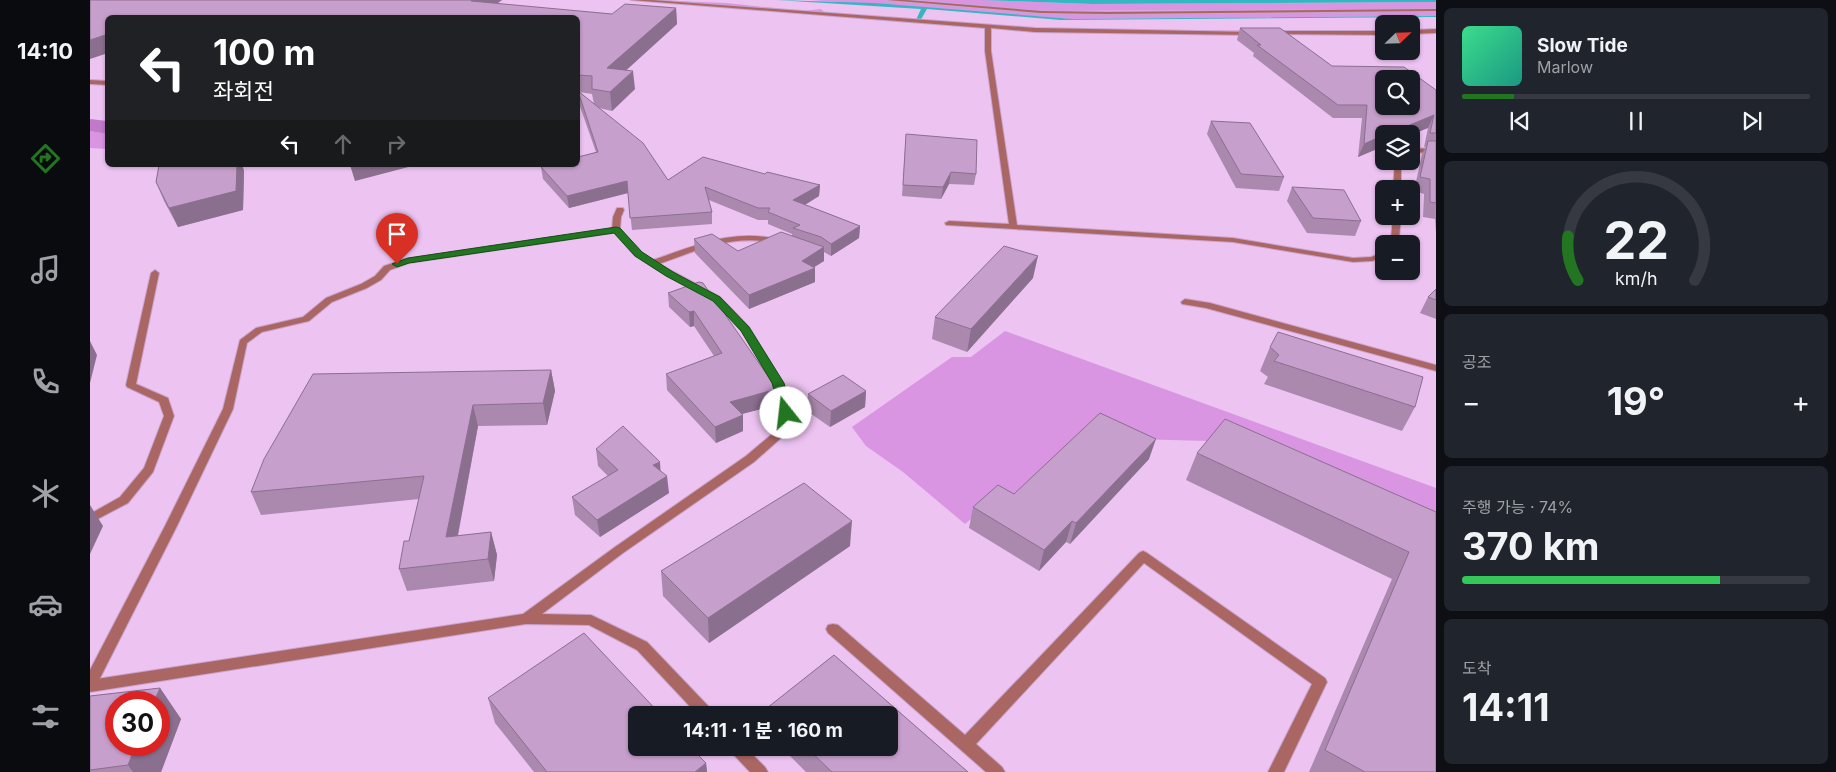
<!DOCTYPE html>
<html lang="ko">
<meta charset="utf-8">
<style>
body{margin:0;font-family:Inter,"Noto Sans KR",sans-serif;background:#20242c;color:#f1f3f6;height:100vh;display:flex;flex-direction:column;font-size:19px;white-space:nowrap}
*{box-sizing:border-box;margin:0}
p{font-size:16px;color:#9ea1a6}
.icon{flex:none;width:28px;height:28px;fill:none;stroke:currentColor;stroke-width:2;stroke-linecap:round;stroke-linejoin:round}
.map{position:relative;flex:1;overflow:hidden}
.panel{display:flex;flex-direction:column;gap:8px;padding:8px;background:#0d0f14;width:400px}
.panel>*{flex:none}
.top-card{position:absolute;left:15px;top:15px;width:475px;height:152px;border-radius:8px;box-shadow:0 1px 4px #0004;background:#202124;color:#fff;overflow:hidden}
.needle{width:32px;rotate:67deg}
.controls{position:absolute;left:1285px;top:15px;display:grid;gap:10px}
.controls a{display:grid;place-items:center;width:45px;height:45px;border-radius:8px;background:#171b24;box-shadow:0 1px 4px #0004;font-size:25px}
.speed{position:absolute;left:15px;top:691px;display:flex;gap:10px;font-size:25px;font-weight:700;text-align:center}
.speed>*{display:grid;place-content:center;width:65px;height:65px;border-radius:50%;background:#171b24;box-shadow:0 1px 4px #0004;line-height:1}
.speed .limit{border:8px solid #d22;background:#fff;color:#111}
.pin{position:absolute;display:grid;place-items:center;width:42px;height:42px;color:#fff;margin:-51px -21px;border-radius:50% 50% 50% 0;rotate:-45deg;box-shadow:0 0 5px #0007}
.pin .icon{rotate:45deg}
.me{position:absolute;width:55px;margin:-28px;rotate:344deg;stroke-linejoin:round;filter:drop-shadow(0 0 4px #0008)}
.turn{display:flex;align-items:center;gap:18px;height:105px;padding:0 25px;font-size:22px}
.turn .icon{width:65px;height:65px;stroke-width:2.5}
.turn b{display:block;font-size:35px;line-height:42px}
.lanes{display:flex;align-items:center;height:48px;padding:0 25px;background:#0003;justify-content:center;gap:25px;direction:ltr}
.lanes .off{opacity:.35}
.big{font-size:38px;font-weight:700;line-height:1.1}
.panel .tile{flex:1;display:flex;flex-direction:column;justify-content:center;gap:8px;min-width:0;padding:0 18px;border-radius:8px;background:#20242c}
.panel .dial{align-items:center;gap:0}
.dial svg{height:130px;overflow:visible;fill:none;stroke:#363941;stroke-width:7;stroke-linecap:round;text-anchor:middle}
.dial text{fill:#f1f3f6;stroke:none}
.song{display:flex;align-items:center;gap:15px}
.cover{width:60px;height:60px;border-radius:8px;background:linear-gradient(135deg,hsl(150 70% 55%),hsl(170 70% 35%))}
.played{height:5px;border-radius:2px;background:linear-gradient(90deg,#237621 15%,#363941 15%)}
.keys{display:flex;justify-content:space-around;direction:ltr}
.heat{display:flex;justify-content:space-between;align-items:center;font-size:28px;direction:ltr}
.charge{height:8px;border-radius:4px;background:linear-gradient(90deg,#34c759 74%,#363941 0)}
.trip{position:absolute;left:538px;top:706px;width:270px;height:50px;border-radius:8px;background:#171b24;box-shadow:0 1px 4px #0004;font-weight:700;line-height:50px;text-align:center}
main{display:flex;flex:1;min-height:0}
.tab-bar{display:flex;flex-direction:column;width:90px;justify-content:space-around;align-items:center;background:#090b0e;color:#9ea1a6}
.tab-bar .icon{width:35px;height:35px}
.tab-bar .selected{color:#237621}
.tab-bar b{font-size:22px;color:#f1f3f6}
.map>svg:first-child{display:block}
.green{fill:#d994e2}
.forest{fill:#c17aca}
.water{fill:#33b7c1}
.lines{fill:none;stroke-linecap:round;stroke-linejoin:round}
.service-casing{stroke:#c8a4cd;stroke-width:2}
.minor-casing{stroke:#c8a4cd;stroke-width:2}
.service{fill:#aa6663;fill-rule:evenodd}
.minor{fill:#aa6663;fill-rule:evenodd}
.wall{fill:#ab89af;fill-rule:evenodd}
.shaded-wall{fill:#8b6f8f}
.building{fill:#c79fcc;stroke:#8b6f8f;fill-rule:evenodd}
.route{fill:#237621;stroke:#174d15}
</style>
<main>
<nav class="tab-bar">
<b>14:10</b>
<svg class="icon selected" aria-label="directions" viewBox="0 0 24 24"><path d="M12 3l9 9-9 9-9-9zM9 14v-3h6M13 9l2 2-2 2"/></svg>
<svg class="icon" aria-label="music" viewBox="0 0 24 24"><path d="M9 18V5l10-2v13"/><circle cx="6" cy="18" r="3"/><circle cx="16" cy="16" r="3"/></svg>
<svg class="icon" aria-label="phone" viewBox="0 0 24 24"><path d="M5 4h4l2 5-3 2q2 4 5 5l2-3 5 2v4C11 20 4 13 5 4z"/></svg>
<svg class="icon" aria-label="climate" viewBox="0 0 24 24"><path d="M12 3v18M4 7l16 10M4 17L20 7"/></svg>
<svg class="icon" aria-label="car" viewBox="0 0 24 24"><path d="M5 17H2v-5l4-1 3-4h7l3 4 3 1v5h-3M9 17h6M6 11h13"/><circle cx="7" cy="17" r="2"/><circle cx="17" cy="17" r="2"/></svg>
<svg class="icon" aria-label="filters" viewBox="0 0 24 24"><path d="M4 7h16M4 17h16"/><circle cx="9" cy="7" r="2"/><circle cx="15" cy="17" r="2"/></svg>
</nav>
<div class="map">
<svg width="1346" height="772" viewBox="0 0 1346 772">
<rect width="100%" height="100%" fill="#ecc3f1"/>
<g class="green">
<path d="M561 0 636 3 714 11 731 9 735 13 894 26 988 30 1294 31C1182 31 1069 34 957 30 825 24 693 9 561 0Z"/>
<path d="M720 0H793L951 12 1018 14 1346 10V16L983 19Z"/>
<path d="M808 0H891L1002 4 1346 2V9L951 11Z"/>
<path d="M0 131 17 134V149L0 148Z"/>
<path d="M915 331 1346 488V541L1120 441 1042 439 919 508 902 501 875 524 813 472 776 446 762 427 862 357H881Z"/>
</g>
<path class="forest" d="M0 119 17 121V134L0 131Z"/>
<g class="water">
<path d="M686 0 784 3 983 19 1346 16V17L971 20 837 9 830 21 826 20 831 9Z"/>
<path d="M891 0H1346V2L1002 4Z"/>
</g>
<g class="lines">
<defs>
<g id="service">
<path d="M0 80 18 81V85L0 84Z"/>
<path d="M526 228H529V232L319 263 300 270 291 280 277 288 242 302 219 321 172 332 157 343 143 409 87 526 5 688 0 690V670L75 526 133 409 150 340 166 328 213 317 236 298 271 284 285 276 294 266 315 259Z"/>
<path d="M65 270 69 273 46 384 78 398 84 416 63 472 38 503 0 523V514L30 497 54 468 74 416 69 402 37 387 36 385 61 273Z"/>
<path d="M1095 299 1120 303 1346 365V371L1116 308 1092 304 1091 302Z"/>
<path d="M1053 551 1057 553 1235 678 1237 682 1194 772H1178L1222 684 1054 563 886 744 912 767 915 772H896L738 633 736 629 738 625 743 624 748 625 875 735 1049 553Z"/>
</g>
<g id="minor">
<path d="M541 0H562L945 28 1162 32V34L1160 35 945 32 901 28V51L927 225 1143 238 1263 258 1281 257 1294 252V257L1282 261 1263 262 1143 242 856 225 855 223 859 221 919 224 895 51V28Z"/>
<path d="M797 0H817L951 11 1017 12 1346 9V11L1017 14 951 13Z"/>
<path d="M1346 29V33L1321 34V30Z"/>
<path d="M1182 31H1294V35L1180 34V32Z"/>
<path d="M1346 148V152L1321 153V149Z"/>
<path d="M1305 161H1311V189H1303Z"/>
<path d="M527 208H533L534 210 531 217 530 230 551 252 563 260C610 244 643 228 693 240L694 242 690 244C645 233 611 249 569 264L630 297 659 327 693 383 701 413 691 438 664 462 533 553 452 614 501 615 557 642 622 710 624 715H608L547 650 499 625 436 624 0 692V680L433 614 525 547 656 456 682 434 691 413 683 383 652 330 624 301 577 276 545 256 522 230 523 217Z"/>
<path d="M1303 216H1311L1309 239 1305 244H1297L1301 239Z"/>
<path d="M640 748H656L675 767 678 772H660L642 753Z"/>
</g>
</defs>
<use href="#service" class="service-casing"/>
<use href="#minor" class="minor-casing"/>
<use href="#service" class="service"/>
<use href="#minor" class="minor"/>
</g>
<g class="wall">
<path d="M0 0H412L407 4 522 14 586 8 587 24 536 70 545 89 522 111 509 108 578 180 675 174 730 185 729 196 715 205 770 226 769 238 741 256 734 252V261L723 267 725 282 659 309 605 253 604 239 648 251 702 236V234L678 224V220H668L619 200 622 212V224L542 230 538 193 479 208 453 179 451 167 506 152 488 101V18ZM489 92 502 94 504 104Z"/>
<path d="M1150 28 1242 66 1346 90V232L1345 219 1333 217 1334 194 1324 191 1332 154 1336 147H1334L1338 128 1294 134V146L1268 157 1272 118H1243L1163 56 1164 53 1147 40Z"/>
<path d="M1121 121 1194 177 1189 191 1146 188 1117 134Z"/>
<path d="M816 134 886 174 884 185 859 184 851 199 812 196Z"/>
<path d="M69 165H152L154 171 153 210 88 227 74 201 66 182Z"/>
<path d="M1202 187 1271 221 1265 236 1217 233 1197 201Z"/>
<path d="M943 278 877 352 842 339 845 317Z"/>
<path d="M609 282 687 389V405L652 414 653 431 626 443 577 390 576 374 624 356 604 326 600 327 579 307 578 293Z"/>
<path d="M1346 289V319L1330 313 1338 297Z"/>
<path d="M1180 347 1325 407 1312 431 1174 384 1178 377 1170 371Z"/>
<path d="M461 370 465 391 457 425 388 426 368 536 401 532 407 555 404 581 317 591 309 569 319 541 329 499 171 515 161 492Z"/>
<path d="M776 391 775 407 740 427 717 411 718 394Z"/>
<path d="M506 449 570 470 579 493 510 537 485 515 482 497 518 476 508 466Z"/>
<path d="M1107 453 1346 512V772H1219L1302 579 1096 480Z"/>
<path d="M1059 459 980 544 976 542 949 571 879 528 883 507 924 494Z"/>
<path d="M760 546 619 643 573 596 571 571Z"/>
<path d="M744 655 878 772H716L692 748H799V715H677V708Z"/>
<path d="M70 688 91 719 71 772H0V696Z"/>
<path d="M398 698 616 763 617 772H444L405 723Z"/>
</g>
<g class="shaded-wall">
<path d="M383 0H412L384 17 381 1Z"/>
<path d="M586 8 587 24 519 86 517 68Z"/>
<path d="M18 34V53L0 59V40Z"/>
<path d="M543 71 545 89 522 111 520 92Z"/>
<path d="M1344 115 1338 128 1321 135V134H1298Z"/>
<path d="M1294 135V146L1268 157 1274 144Z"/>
<path d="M147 165H152L154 171 153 210 88 227 79 208Z"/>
<path d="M260 165H326L265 181Z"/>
<path d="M861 172 859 184 851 199 853 187Z"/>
<path d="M537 181 538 193 479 208 477 196Z"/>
<path d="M730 185 729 196 703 212V200Z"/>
<path d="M770 226 769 238 741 256V244Z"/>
<path d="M734 247V261L715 273 725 268V282L659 309V295Z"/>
<path d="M948 256 943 278 877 352 881 329Z"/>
<path d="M604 311V326L600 327 599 312Z"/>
<path d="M0 341 7 355 0 383Z"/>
<path d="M461 370 465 391 457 425 453 403Z"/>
<path d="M687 389V405L640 417V402Z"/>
<path d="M776 391 775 407 740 427 741 411Z"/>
<path d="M383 405 388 426 363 560 356 537Z"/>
<path d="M653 415V431L626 443 625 427Z"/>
<path d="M1066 439 1059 459 980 544 986 523Z"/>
<path d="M570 462 571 478 563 465Z"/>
<path d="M577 476 579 493 510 537 507 520Z"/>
<path d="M0 505 13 526 0 554Z"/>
<path d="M762 521 760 546 619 643 618 618Z"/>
<path d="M982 521 976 542 949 571 954 550Z"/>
<path d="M401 532 407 555 404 581 398 559Z"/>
<path d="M70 688 91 719 71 772H43L38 765 46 745H69V702H64Z"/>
<path d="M616 763 617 772H605Z"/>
</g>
<g class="building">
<path d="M0 0H383L381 1 522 14 535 4 586 8 517 68 543 71 520 92 502 89V76L488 75V18H18V34L0 40Z"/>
<path d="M1150 28H1190L1242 66 1314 67 1346 90V133H1340L1344 115 1298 134H1294V135L1274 144 1277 105H1248L1167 45H1171ZM1294 79H1321V106H1294Z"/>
<path d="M488 91 553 143 578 180 613 157 675 174 677 172 730 185 703 200 770 226 741 244 731 237 703 228 710 225 678 212 680 208H668L615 187 622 212 540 218 537 181 477 196 451 167 460 165H488V157L508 152Z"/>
<path d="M1121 121 1160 123 1194 177 1151 174Z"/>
<path d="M816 134 887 140 886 174 861 172 853 187 813 185Z"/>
<path d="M1338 141H1346V203L1340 202V179L1330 177Z"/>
<path d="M69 165H147L146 191 79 208 66 182Z"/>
<path d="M1202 187 1254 190 1271 221 1223 218Z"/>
<path d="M691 232 734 247 712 261 725 268 659 295 604 239 622 234 648 251Z"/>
<path d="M914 246 948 256 881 329 845 317Z"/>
<path d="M609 282 613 283 687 389 640 402 653 415 625 427 576 374 632 353 604 311 599 312 578 293Z"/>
<path d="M1346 289V300L1338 297Z"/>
<path d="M1188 332 1333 377 1325 407 1184 361 1189 355 1180 347Z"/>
<path d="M461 370 453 403 383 405 356 537 401 532 398 559 309 569 314 541H319L334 476 161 492 174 459 223 374Z"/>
<path d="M753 375 776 391 741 411 718 394Z"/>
<path d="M1010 413 1066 439 986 523 982 521 954 550 883 507 908 485 924 494Z"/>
<path d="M1135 419 1346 512V772H1275L1235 750 1319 552 1107 453Z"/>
<path d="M533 426 570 462 563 465 577 476 507 520 482 497 528 470 506 449Z"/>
<path d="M714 483 762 521 618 618 571 571Z"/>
<path d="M494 633 571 715H546V748H601L616 763 605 772H457L398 698Z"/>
<path d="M744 655 878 772H742L717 748H799V715H684L677 708Z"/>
<path d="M70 688 64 702H26V745H46L38 765 0 770V696Z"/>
</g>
<path class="route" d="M526 227 530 228 552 252 583 272 630 297 659 327 694 383 702 413 701 416H692L682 383 651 331 623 301 576 276 545 256 524 233 319 263 307 267 302 264 318 258Z"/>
</svg>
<div class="controls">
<a><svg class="needle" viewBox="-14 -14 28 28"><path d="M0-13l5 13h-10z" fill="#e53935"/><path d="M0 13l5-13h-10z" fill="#9ea1a6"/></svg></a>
<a><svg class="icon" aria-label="search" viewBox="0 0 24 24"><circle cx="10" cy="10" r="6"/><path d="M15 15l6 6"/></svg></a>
<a><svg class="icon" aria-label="layers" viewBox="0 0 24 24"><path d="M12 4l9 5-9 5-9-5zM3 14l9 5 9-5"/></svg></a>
<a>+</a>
<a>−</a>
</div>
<div class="speed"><div class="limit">30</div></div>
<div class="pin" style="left:307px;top:264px;background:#d93025"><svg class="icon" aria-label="arrive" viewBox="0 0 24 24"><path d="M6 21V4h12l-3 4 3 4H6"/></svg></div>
<svg class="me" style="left:696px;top:413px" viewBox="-20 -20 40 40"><circle r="19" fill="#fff"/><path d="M0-13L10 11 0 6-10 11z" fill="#237621"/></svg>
<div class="trip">14:11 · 1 분 · 160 m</div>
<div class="top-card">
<div class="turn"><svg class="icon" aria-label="left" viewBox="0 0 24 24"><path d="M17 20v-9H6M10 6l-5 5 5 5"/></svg><div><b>100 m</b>좌회전</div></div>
<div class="lanes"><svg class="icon" aria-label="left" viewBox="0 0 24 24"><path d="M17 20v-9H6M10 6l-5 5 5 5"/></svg><svg class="icon off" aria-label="ahead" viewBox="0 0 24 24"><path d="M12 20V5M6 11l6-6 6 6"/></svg><svg class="icon off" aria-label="right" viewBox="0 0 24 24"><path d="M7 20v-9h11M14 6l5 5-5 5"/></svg></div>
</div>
</div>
<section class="panel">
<div class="tile">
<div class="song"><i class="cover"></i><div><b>Slow Tide</b><p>Marlow</p></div></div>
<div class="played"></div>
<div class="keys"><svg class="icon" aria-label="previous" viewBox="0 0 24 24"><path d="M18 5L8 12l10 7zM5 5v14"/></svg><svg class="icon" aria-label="pause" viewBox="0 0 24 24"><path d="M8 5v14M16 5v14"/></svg><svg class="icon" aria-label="next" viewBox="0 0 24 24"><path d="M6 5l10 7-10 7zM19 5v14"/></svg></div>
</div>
<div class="tile dial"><svg viewBox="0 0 100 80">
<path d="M14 69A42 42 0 1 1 86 69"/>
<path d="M14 69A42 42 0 0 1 8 42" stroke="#237621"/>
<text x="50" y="56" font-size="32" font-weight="700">22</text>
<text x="50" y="72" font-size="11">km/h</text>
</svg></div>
<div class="tile"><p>공조</p>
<div class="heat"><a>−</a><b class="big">19°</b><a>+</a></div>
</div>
<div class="tile"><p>주행 가능 · 74%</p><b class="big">370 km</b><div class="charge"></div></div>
<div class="tile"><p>도착</p><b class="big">14:11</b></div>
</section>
</main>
